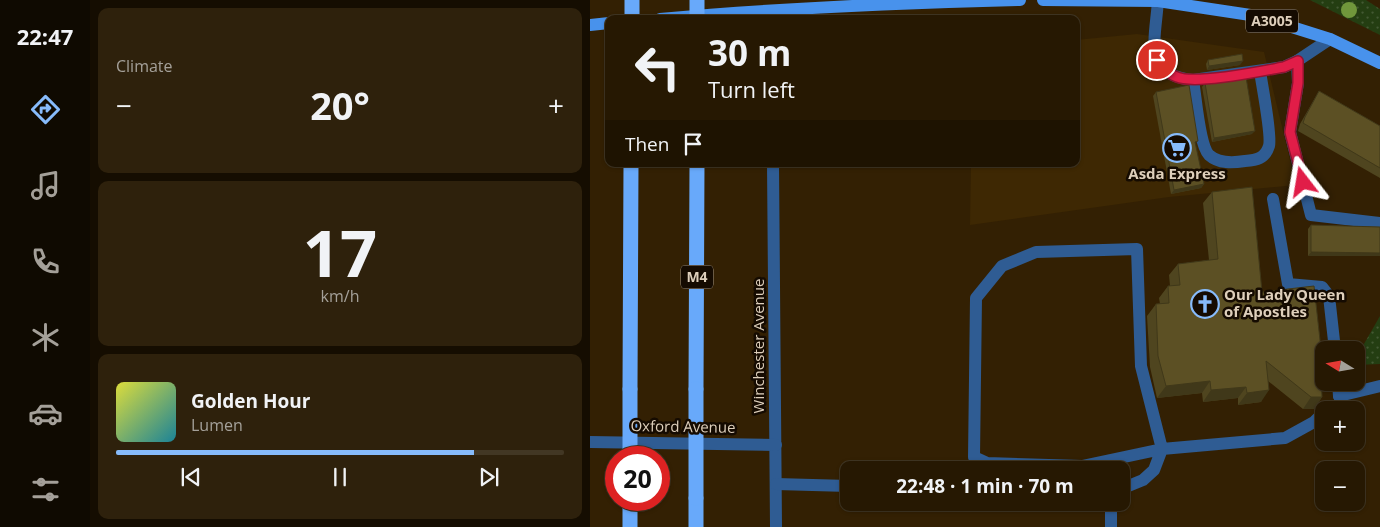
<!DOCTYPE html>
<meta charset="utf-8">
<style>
body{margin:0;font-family:"Open Sans",sans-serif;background:#2e210c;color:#f1f3f6;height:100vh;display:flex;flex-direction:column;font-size:19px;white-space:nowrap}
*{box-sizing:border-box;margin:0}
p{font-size:16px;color:#a4a099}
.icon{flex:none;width:28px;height:28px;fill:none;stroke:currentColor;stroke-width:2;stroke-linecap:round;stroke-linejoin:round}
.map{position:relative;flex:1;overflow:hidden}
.side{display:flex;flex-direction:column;gap:8px;padding:8px;background:#150d01;width:500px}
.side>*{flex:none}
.banner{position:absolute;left:15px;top:15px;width:475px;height:152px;border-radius:10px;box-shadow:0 1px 4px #0004,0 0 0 1px #423724;background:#261802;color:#f1f3f6;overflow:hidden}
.needle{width:32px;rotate:281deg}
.controls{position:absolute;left:725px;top:341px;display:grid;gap:10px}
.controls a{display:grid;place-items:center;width:50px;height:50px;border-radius:10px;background:#261802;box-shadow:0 1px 4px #0004,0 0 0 1px #423724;font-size:25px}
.speed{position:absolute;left:15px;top:446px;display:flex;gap:10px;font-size:25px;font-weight:700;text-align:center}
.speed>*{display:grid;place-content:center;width:65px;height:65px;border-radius:50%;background:#261802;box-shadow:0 1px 4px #0004,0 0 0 1px #423724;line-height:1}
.speed .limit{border:8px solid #d22;background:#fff;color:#111}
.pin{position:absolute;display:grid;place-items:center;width:42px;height:42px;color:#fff;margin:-21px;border:2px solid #fff;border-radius:50%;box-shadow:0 1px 5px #0007}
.me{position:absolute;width:55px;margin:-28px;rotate:346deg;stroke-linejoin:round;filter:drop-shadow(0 0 4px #0008)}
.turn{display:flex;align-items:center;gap:18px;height:105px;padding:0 20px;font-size:22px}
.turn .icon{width:65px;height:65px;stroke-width:2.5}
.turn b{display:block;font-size:35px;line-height:42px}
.then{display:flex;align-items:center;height:48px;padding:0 20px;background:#0003;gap:10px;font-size:19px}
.big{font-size:38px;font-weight:700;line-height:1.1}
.side .widget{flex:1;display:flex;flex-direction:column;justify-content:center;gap:8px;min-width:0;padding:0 18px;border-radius:10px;background:#2e210c}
.side .dial{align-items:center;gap:0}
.dial b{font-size:65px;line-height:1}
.song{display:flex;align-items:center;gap:15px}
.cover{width:60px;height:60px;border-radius:8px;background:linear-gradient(135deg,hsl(60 70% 55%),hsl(190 70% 35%))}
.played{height:5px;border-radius:2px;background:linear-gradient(90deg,#87bbfb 80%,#423724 80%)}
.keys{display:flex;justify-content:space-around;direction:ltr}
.heat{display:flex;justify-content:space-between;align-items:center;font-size:28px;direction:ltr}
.trip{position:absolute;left:250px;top:461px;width:290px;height:50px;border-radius:10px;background:#261802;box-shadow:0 1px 4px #0004,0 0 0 1px #423724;font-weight:700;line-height:50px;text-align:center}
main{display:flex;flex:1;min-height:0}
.dock{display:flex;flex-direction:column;width:90px;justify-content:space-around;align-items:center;background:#0f0a01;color:#a4a099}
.dock .icon{width:35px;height:35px}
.dock .current{color:#87bbfb}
.dock b{font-size:22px;color:#f1f3f6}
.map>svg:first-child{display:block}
.built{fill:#3e2803}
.grass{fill:url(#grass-dots)}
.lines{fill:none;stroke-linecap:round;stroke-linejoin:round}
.minor{stroke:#2f5c93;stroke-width:12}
.major{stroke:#4892ec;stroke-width:12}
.highway{stroke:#68a9fa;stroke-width:15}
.highway-bridge{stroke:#68a9fa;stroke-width:15}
.tree{fill:#70973b}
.wall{fill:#4f451f}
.shaded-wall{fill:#403819}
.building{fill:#5c5024;stroke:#403819}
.route-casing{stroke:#92132f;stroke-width:12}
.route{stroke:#e11d48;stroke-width:9}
.labels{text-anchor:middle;stroke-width:5;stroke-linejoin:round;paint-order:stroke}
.shield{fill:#150b01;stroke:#a29483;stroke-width:1}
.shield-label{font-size:14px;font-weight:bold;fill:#decfbb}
.poi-label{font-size:15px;font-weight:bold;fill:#decfbb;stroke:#150b01}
.street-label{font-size:15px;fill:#decfbb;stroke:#150b01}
</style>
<main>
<nav class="dock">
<b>22:47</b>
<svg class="icon current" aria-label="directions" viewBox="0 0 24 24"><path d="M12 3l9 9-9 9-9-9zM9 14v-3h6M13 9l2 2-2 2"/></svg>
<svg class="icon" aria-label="music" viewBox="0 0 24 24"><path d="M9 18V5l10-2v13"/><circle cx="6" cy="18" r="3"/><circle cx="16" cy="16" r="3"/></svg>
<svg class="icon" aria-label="phone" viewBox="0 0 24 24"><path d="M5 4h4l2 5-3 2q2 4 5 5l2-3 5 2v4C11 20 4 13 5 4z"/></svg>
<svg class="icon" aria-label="climate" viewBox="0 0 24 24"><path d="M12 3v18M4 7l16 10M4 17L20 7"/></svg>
<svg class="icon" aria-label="car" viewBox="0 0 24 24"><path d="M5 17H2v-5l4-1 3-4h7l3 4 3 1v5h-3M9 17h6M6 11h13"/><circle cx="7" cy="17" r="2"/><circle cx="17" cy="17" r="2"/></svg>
<svg class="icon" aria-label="filters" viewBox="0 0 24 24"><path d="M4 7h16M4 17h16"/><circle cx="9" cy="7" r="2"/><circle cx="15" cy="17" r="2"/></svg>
</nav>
<section class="side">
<div class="widget"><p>Climate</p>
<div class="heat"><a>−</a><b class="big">20°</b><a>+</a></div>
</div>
<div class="widget dial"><b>17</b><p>km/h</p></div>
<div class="widget">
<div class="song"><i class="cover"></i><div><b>Golden Hour</b><p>Lumen</p></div></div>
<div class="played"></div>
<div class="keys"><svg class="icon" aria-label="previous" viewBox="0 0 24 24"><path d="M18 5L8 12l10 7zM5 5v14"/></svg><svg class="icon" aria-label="pause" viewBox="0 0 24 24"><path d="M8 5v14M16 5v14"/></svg><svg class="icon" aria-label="next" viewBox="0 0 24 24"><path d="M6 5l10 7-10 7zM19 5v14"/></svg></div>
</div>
</section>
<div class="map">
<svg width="790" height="527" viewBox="0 0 790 527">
<defs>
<pattern id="grass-dots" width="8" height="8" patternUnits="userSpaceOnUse" patternTransform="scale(1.25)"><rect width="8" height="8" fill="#243e12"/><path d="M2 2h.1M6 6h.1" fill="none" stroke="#435933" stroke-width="1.8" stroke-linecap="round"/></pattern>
</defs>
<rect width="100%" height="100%" fill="#332003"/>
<path class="built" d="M547 34 674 52 706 185 579 197 380 225 381 164H486V40Z"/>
<g class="grass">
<path d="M720 0H776L790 9V35Z"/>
<path d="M790 316V364L766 365V358Z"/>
</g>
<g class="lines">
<g class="minor">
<path d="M568 0C566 37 551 75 603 80L694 67 707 61 740 39"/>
<path d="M707 61 708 83 700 132 721 215 790 223"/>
<path d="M603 80C606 96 609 145 619 155 629 164 643 163 655 161 666 160 675 159 679 146 682 135 672 86 670 71"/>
<path d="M183 164 186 527"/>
<path d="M683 199 698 284 732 287 739 296 745 350"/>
<path d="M748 382 749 396"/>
<path d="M749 396 790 386"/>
<path d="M0 442 186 445"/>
<path d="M186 484 259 486"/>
<path d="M531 489 553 480 564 470 572 449 551 366 547 249 446 252 412 266 386 298 384 457 397 463 492 466 572 449 695 438 724 422 734 412"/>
<path d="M521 527V502"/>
</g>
<g class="major">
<path d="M453 0 568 1 667 16 740 39 790 63"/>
<path d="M70 19C190 8 310 3 430 0"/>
<path d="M0 25 19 23"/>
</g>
<g class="highway">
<path d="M42 19V0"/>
<path d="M40 389 41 164"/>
<path d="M106 389 107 164"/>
<path d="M40 527V500"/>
<path d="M106 527V498"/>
</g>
<g class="highway-bridge">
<path d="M107 0V19"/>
<path d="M40 389V458"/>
<path d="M106 498V389"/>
</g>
</g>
<circle class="tree" cx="759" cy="10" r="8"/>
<g class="wall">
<path d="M618 60 650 65 617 70 616 64Z"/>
<path d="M615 83 662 134 622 142 612 87Z"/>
<path d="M729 91 790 126V178L708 131 710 124Z"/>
<path d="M566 92 605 145 614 184 611 188 581 194 563 96Z"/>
<path d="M622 192 672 292 732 358 730 360 732 397 724 409H713L678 381 671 402 648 405V398L613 402 612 393 567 398 560 367 557 316 566 304H570L569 298 578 286H580L579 275 588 264 619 260 613 203Z"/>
<path d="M721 225 790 227 718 256V229Z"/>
</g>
<g class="shaded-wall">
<path d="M653 61 650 65 617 70 619 66Z"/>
<path d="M665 131 662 134 622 142 624 138Z"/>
<path d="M614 184 611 188 581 194 584 190Z"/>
<path d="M721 252 790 253V256H718Z"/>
<path d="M620 381 612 393 567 398 576 386Z"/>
<path d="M656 387 648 398 613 402 621 390Z"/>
<path d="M679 390 671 402 648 405 657 393Z"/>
<path d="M721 397H732L724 409H713Z"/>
</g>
<g class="building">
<path d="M652 54 653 61 619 66 618 60Z"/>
<path d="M656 77 665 131 624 138 615 83Z"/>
<path d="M599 85 608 141 605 142 614 184 584 190 566 92Z"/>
<path d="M729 91 790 126V168L713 123 715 117Z"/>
<path d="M662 187 672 292 724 286 732 358H730L732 397H721L676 361 679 390 657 393 656 387 621 390 620 381 576 386 568 356 566 304 579 303 578 286 590 285 588 264 628 259 622 192Z"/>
<path d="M721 225 790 227V253L721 252Z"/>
</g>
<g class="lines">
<defs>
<path id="route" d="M567 60C573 67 578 74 587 77 605 85 672 71 694 67L708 61V83L700 132 713 182"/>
</defs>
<use href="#route" class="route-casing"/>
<use href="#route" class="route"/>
</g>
<defs>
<symbol id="supermarket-ring" viewBox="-11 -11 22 22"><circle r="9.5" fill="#150b01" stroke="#87bbfb" stroke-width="1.5"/><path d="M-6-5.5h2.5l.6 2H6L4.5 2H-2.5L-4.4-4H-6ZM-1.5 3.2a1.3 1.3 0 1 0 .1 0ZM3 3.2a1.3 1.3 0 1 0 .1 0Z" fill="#87bbfb"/></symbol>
<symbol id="church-ring" viewBox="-11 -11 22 22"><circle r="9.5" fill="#150b01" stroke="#87bbfb" stroke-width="1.5"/><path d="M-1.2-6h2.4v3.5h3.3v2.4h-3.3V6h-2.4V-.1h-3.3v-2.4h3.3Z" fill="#87bbfb"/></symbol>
</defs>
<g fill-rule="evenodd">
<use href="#supermarket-ring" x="571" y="132" width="32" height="32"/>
<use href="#church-ring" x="599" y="288" width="32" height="32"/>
</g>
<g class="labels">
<g class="shield">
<rect x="656" y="9.5" width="52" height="23" rx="4"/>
<rect x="91" y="265.5" width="32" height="23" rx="4"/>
</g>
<g class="shield-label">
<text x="682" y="26">A3005</text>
<text x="107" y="282">M4</text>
</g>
<g class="poi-label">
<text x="587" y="179">Asda Express</text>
<text x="634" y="300" text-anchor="start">Our Lady Queen<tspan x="634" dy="17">of Apostles</tspan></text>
</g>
<g class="street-label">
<text transform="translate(169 346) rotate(-90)" y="5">Winchester Avenue</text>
<text transform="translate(93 427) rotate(1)" y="5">Oxford Avenue</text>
</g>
</g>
</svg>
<div class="controls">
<a><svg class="needle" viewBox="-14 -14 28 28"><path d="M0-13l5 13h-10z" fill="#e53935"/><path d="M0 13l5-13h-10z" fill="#a4a099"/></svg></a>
<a>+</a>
<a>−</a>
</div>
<div class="speed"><div class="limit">20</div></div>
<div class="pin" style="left:567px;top:60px;background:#d93025"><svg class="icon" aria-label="arrive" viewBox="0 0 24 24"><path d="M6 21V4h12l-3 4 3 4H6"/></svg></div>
<svg class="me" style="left:713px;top:182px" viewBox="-20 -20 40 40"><path d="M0-17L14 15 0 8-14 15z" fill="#e11d48" stroke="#fff" stroke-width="4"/></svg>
<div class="trip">22:48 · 1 min · 70 m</div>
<div class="banner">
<div class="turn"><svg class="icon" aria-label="left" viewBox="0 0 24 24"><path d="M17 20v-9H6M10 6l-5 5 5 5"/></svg><div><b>30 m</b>Turn left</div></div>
<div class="then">Then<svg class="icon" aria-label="arrive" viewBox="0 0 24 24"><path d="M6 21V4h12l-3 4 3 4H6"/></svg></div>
</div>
</div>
</main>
